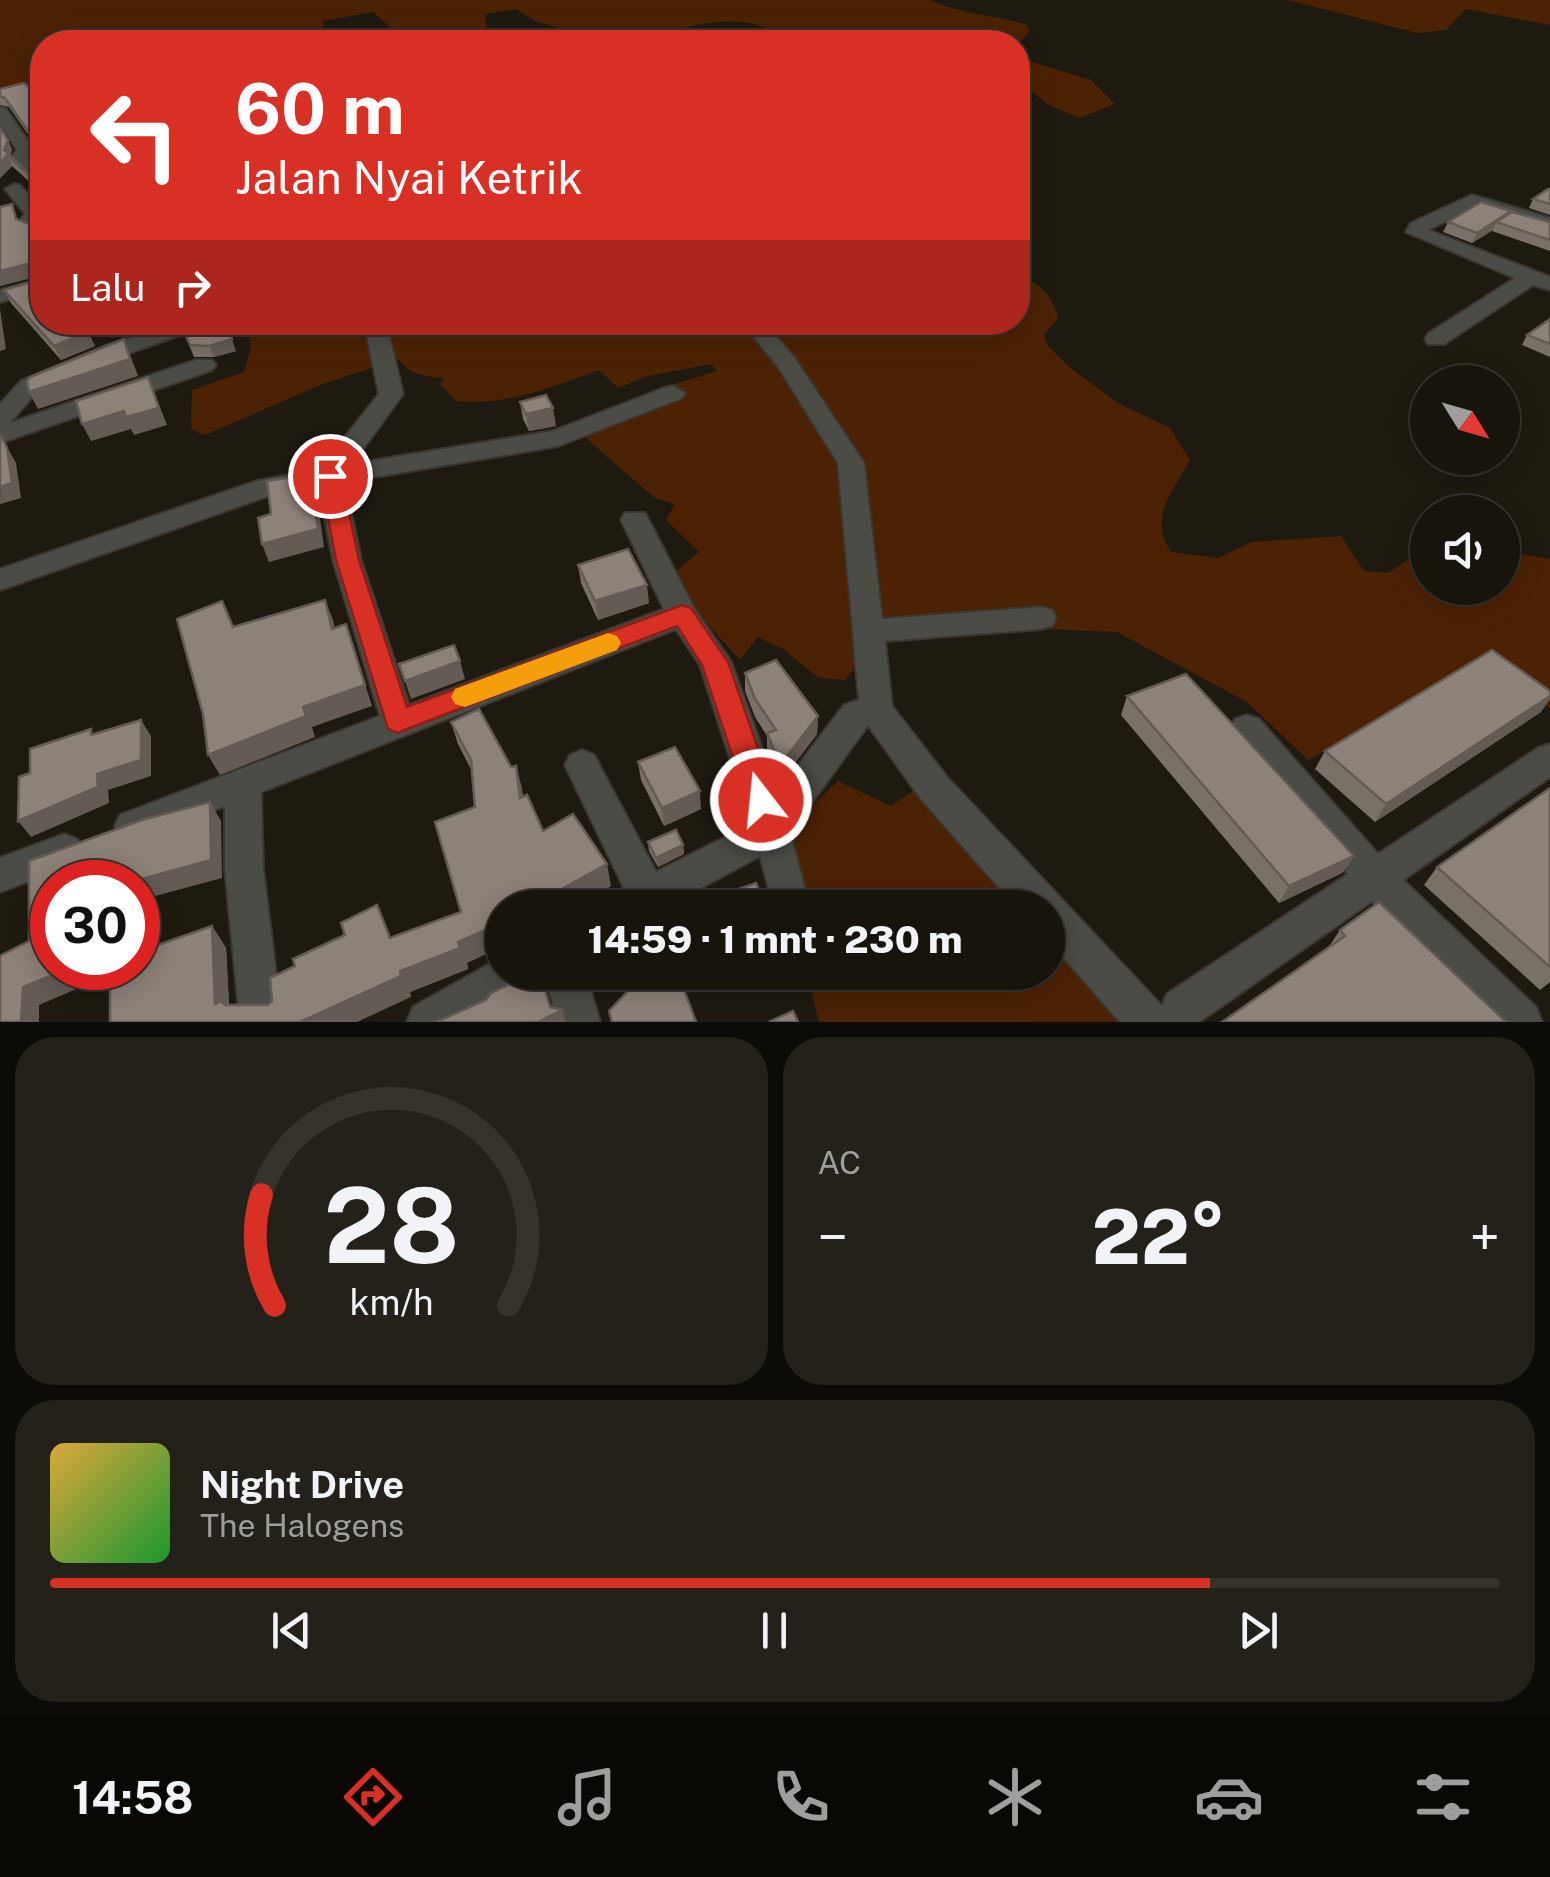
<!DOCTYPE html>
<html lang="id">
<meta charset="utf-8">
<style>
body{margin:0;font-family:"Public Sans",sans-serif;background:#24211a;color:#f1f3f6;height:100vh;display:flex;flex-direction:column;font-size:38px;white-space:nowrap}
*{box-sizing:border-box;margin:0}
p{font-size:32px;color:#9e9e9d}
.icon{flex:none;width:55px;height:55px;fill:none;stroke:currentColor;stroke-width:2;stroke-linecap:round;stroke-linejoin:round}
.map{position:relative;height:1022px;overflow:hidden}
.drawer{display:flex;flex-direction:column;gap:15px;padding:15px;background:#0d0b07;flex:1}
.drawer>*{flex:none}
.top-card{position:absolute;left:30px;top:30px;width:1000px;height:305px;border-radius:40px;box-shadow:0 5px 25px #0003,0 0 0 2px #36332d;background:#d93025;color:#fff;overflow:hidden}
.needle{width:65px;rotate:127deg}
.buttons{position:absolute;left:1410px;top:365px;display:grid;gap:20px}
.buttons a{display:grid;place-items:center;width:110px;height:110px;border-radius:50%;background:#17140c;box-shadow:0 5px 25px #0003,0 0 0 2px #36332d;font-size:50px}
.speed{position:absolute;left:30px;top:860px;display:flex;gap:20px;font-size:50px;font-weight:700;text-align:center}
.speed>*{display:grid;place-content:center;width:130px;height:130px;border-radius:50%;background:#17140c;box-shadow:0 5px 25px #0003,0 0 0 2px #36332d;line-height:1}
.speed .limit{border:15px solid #d22;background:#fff;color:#111}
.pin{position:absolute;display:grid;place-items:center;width:85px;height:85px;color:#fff;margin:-42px;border:5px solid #fff;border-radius:50%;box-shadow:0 2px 10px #0007}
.me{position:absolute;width:110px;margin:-55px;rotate:344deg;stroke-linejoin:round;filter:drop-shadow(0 0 8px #0008)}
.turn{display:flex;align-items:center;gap:35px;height:210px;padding:0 40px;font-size:45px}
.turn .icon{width:130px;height:130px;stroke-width:2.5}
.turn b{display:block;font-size:70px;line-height:85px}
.then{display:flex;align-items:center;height:95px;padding:0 40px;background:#0003;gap:20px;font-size:38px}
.big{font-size:75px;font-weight:800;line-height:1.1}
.drawer .tile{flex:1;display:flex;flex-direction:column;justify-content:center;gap:15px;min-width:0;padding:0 35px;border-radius:40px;background:#24211a}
.drawer .dial{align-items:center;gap:0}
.dial svg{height:260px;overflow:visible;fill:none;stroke:#36332d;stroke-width:7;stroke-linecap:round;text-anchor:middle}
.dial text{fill:#f1f3f6;stroke:none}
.song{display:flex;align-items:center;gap:30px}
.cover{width:120px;height:120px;border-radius:15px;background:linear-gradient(135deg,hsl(40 70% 55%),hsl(130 70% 35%))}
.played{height:10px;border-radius:5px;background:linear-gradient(90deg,#d93025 80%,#36332d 80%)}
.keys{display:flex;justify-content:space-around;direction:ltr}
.heat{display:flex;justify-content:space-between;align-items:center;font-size:55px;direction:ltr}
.drawer .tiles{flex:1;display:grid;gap:15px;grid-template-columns:1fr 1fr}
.tile:last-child{grid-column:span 2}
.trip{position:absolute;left:485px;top:890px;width:580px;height:100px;border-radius:50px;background:#17140c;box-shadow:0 5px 25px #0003,0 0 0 2px #36332d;font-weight:800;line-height:100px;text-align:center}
.tabs{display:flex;height:160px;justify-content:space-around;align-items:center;background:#090805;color:#9e9e9d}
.tabs .icon{width:70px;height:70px}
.tabs .active{color:#d93025}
.tabs b{font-size:45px;color:#f1f3f6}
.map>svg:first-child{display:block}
.green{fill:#4c2204}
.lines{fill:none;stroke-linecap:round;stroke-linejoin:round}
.street-casing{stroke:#3c372e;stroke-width:4}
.street{fill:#4c4c47;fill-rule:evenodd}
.wall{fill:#797067}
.shaded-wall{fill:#635b54}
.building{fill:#8d8278;stroke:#635b54;stroke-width:2.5}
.route{fill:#d93025;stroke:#8d1f18;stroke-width:2.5}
.slow{fill:#f59e0b}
</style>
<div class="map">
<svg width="1550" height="1022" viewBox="0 0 1550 1022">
<rect width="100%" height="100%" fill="#1f1a10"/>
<g class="green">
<path d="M0 0H930C961 15 995 14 1027 25L1030 31 1018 44 737 42 770 30C736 13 691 25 656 36L657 42H562L567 38 565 30 535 21 516 9 485 14 489 42H407L373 12 323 21V33L307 42H42V95L38 96 32 84 0 90Z"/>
<path d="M1288 0H1550V25L1466 9 1446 30 1417 33Z"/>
<path d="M1018 52 1029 61 1091 80 1115 104 1079 118 1049 105 1018 81Z"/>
<path d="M1018 276C1042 284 1051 294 1058 318L1044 335 1048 346 1069 367 1118 403 1170 428 1190 460C1173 492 1148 516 1171 552L1218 558 1252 542 1341 536 1364 571 1388 573 1420 552 1427 553 1428 588H1502L1503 551 1550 559V708L1479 664 1308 760 1247 702 1117 632 915 624 874 642 845 680 819 678 783 649 758 637 740 660 667 579 699 552 666 520 675 504 655 498 587 439 589 417 654 390 717 371 711 364 648 376 618 388 599 370C551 387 508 406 456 401L440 384 444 378C426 377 410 374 398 359L323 384 205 435 191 429 192 390 244 372 251 348 247 323 1018 322Z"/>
<path d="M838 781 891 806 916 789 1019 907H812L793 851V824Z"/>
<path d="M1048 941 1119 1022H819L812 993 815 973 1048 972Z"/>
</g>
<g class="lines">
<defs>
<g id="street">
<path d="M0 107 6 109 34 150 30 157 42 169V183L36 182 11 157 17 150 0 124Z"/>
<path d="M14 184 20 185 42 211V235L24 228 21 219 25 214 5 189Z"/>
<path d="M1472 195 1550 218V230L1474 207 1428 230 1550 277V290L1533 285 1444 344H1428L1425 339 1428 334 1515 278 1406 232 1411 223Z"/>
<path d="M42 279V291L0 302V290Z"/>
<path d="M181 322H217L121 356 37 391 10 423 196 360H212L216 365 212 370 0 443V404L21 381 105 346Z"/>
<path d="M364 322H386L403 394 352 464 553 431 664 388 673 386 685 393 682 398 558 446 345 482 361 560 409 705 664 609 621 520 625 513H645L694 608 731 662 778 792 844 705 859 700 838 463 777 365 741 322H764L794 357 864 463 882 619 1041 607 1052 610 1056 618 1052 626 1041 629 885 641 892 706 947 777 1162 1006 1167 994 1348 874 1235 739 1230 729 1235 719 1247 715 1259 719 1378 854 1538 748 1550 744V777L1403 880 1536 1007 1542 1022H1491L1372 901 1199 1022H1120L1048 940V908H1017L921 799 868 725 790 833 810 908H774L760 856 664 908H606L611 895 624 888 565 765 570 755 582 750 594 755 656 872 751 824 700 665 676 629 261 792 263 869 282 1022H240L225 869V806L133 842 120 837 115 826 120 815 380 716 333 560 319 487 271 495 0 590V569L257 481 320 469 379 394Z"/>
<path d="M64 834 77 839 83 851 77 863 0 892V858Z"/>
<path d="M502 957V972H536L530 986 469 1022H407L413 1007Z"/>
<path d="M544 972H585L600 1022H558Z"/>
</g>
</defs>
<use href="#street" class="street-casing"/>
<use href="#street" class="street"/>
</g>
<g class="wall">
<path d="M0 89 42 98V193L12 166 0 178V128L12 150 10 156 29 174 40 176 41 163 35 156 30 146 32 140 9 107 0 105Z"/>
<path d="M1550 189V215L1529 208 1533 199Z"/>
<path d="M0 207 42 235V322H85L80 324 88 332 95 346 61 360 11 303 4 290 38 280 39 276 0 286Z"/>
<path d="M1511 211 1550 222V251L1492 231 1493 230 1472 243 1443 232 1448 222Z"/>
<path d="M1550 319V357L1522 345 1527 335Z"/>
<path d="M181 325 236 351 214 357H194Z"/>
<path d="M520 402 556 426 529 431 523 419Z"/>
<path d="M578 565 649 603 598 620 581 583Z"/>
<path d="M745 673 818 716 817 734 780 783 767 752V736L755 717 745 691Z"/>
<path d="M1127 696 1354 856 1342 873 1279 903 1121 715Z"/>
<path d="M1541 712 1375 822 1315 769 1325 751Z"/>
<path d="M451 722 511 767 516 766 523 796 543 831 611 886 572 908H502L467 963 468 969 410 992 411 997 110 1022 212 926 226 948 229 1005H268L392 938 461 912 475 807 472 771 458 744Z"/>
<path d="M638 762 701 809 664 826 641 780Z"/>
<path d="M1550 788V982L1540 990 1424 885 1437 867Z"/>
<path d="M648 842 683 845 684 854 658 867 649 851Z"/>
<path d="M1340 930 1506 1022 1328 948Z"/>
</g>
<g class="shaded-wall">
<path d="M8 140 12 150 9 159 12 166 0 178V163Z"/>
<path d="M1511 211 1496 222 1493 230 1472 243 1477 233Z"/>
<path d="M35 262 41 275 0 286V271Z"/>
<path d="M0 309 6 349 0 351Z"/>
<path d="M88 332 95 346 61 360 54 346Z"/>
<path d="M124 339 138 376 38 409 29 392Z"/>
<path d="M232 339 236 351 214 357 209 346Z"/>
<path d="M148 377 167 425 134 435 131 429 91 441 82 424Z"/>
<path d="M553 408 556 426 529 431 526 414Z"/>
<path d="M1 436 16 463 21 498 0 504Z"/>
<path d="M310 474 316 491 324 547 269 562 262 544Z"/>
<path d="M647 585 649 603 598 620 595 601Z"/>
<path d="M325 600 333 620 340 650 332 629Z"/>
<path d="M346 624 372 706 312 727 315 737 220 775 208 755 303 707Z"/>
<path d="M460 661 465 679 411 699 405 681Z"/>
<path d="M1550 696V699L1541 712 1375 822 1386 804Z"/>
<path d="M818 716 817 734 780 783V765Z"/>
<path d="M141 720 151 736V776L108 790 109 803 31 837 18 821 97 774Z"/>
<path d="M516 766 522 788 525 820 520 798Z"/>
<path d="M700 791 701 809 664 826 662 808Z"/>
<path d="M210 802 221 821 222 878 144 899 143 907 138 908V882H131Z"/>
<path d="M683 845 684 854 658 867 656 858Z"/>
<path d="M1354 856 1342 873 1279 903 1289 886Z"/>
<path d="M607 864 611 886 572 908H527Z"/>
<path d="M502 923V947L467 963 468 969 410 992 411 997 357 1022H300L458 942Z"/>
<path d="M212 926 226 948 230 1022 215 1004Z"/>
<path d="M70 968H102V978L39 1005V1022H21L23 987Z"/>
<path d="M600 972H636V976L595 992 591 976Z"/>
<path d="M741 972H757L741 979Z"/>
<path d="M562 1010 566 1022H538Z"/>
</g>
<g class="building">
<path d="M346 33 349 42H313L312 38Z"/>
<path d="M24 83 42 98V187L7 155 0 163V128L8 140 4 150 29 174 40 176 41 159 30 146 33 138 5 98 0 96V89Z"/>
<path d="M1548 189H1550V204L1533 199Z"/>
<path d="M1481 202 1511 211 1477 233 1448 222Z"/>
<path d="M12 204 16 219 33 225 42 235V322H79L88 332 54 346 4 290 38 280 39 266 35 262 0 271V207Z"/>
<path d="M1512 212 1550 222V240L1496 222Z"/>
<path d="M1550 319V344L1527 335Z"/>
<path d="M190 322H224L232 339 209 346 190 345 181 325Z"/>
<path d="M124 339 130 359 29 392 27 381 30 377Z"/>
<path d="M148 377 159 408 126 417 124 411 82 424 76 401Z"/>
<path d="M546 395 553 408 526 414 520 402Z"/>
<path d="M0 436H1L7 448 12 483 0 487Z"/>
<path d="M310 474 318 529 262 544 258 518 271 514 267 481Z"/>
<path d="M628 549 647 585 595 601 578 565Z"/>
<path d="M325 600 332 629 346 624 365 685 303 707 306 716 208 755 203 714 177 619 222 601 233 627Z"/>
<path d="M454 645 460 661 405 681 399 664Z"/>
<path d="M1492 650 1550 691V696L1386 804 1325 751Z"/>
<path d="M776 660 818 716 780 765 767 733 776 730 755 699 745 673Z"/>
<path d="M1186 674 1354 856 1289 886 1127 696Z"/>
<path d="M479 709 511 767 516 766 520 798 527 795 543 831 573 814 607 864 527 908H502V923L458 942 460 948 400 971 401 976 300 1022H110V968H138V952L212 926 215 1004 221 1001 225 1005H268L272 1001 270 978 295 966 293 959 345 935 341 923 377 905 390 938 461 912 435 822 475 807 471 760 451 722Z"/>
<path d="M141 720V760L97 774 98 787 18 821 19 777 30 773V749L91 729V735Z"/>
<path d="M675 747 700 791 662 808 638 762Z"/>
<path d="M1550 788V967L1437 867Z"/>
<path d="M210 802 211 860 131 882H52V968H70L23 987 21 1022H0V956L29 941V861L142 820Z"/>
<path d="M676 830 683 845 656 858 648 842Z"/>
<path d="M756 883 766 908H678L677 902 708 893 710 899Z"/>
<path d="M1379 902 1506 1022H1222L1345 936 1340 930Z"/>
<path d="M535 972H540L550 1007 562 1010 538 1022H436L486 1000 491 993Z"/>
<path d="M646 972H674L682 984 696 1022H612L609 1011Z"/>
<path d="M793 1011 798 1022H769Z"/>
</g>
<path class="route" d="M330 469 341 476 359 560 407 707 682 605 691 608 728 662 776 800 772 809 761 813 750 809 702 665 677 626 407 729 398 733 388 729 336 560 320 476Z"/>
<path class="slow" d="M608 633 617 636 621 643 617 650 465 707 455 704 451 697 455 689Z"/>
</svg>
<div class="buttons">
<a><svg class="needle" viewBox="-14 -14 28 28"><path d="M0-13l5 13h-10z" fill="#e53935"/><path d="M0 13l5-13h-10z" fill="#9e9e9d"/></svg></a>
<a><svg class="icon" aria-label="sound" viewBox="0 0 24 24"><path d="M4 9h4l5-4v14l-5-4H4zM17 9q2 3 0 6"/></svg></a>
</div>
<div class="speed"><div class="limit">30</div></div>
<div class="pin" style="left:330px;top:476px;background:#d93025"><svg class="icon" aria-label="arrive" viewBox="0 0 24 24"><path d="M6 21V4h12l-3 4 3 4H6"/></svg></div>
<svg class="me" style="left:761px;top:800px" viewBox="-20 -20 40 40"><circle r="17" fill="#d93025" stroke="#fff" stroke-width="3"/><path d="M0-11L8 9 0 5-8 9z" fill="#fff"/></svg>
<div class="trip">14:59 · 1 mnt · 230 m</div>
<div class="top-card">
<div class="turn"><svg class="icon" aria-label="left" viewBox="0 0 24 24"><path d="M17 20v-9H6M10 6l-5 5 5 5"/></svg><div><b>60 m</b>Jalan Nyai Ketrik</div></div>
<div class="then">Lalu<svg class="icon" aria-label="right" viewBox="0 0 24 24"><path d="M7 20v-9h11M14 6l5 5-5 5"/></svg></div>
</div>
</div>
<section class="drawer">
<div class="tiles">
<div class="tile dial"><svg viewBox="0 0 100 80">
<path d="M14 69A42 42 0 1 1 86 69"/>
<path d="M14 69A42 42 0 0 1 10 35" stroke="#d93025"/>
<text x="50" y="56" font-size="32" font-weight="700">28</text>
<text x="50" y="72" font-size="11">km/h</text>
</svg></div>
<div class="tile"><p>AC</p>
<div class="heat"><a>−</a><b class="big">22°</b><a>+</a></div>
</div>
<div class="tile">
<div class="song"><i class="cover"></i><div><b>Night Drive</b><p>The Halogens</p></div></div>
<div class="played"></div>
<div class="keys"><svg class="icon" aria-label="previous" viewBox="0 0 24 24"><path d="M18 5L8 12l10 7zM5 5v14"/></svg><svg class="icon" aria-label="pause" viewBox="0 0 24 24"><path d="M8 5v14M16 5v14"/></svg><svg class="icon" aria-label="next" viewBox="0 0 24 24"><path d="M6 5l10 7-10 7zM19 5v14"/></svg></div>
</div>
</div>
</section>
<nav class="tabs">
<b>14:58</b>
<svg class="icon active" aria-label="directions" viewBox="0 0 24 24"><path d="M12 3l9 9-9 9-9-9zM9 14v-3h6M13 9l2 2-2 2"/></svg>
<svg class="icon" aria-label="music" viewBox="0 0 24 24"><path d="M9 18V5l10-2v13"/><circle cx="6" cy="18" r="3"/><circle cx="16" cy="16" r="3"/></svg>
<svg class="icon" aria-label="phone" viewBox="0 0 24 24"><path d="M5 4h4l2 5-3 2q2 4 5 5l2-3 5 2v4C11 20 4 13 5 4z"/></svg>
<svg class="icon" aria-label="climate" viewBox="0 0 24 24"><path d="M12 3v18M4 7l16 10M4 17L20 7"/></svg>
<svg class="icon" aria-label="car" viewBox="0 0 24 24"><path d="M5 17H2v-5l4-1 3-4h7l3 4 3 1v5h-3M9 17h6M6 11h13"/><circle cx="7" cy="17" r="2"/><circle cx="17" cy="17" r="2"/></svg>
<svg class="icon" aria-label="filters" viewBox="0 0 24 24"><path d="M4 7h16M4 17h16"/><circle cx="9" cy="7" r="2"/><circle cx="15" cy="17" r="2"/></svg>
</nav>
